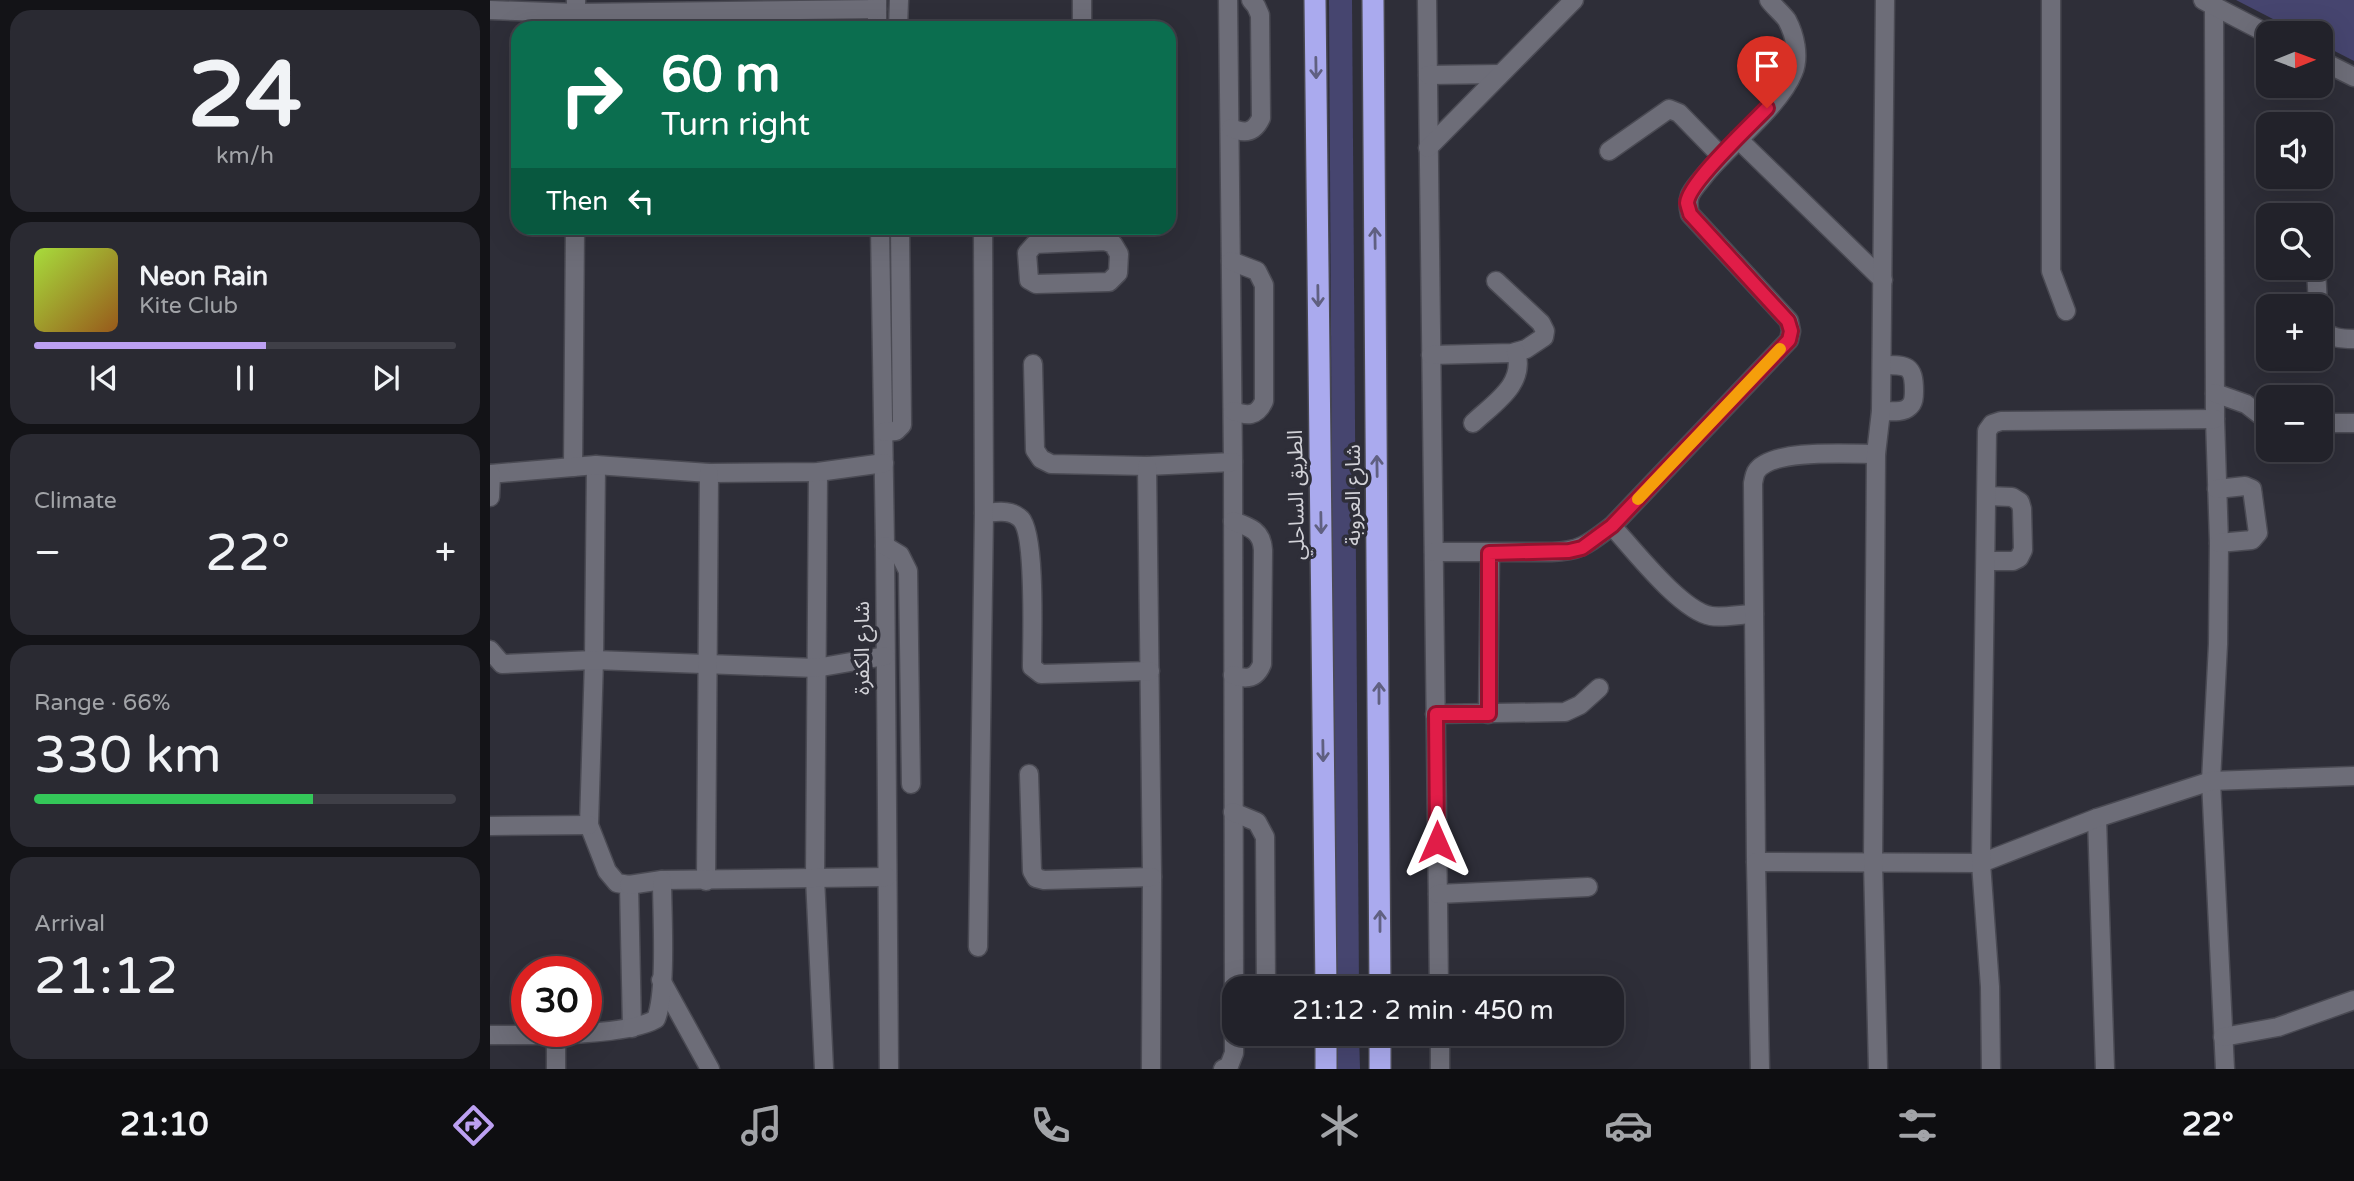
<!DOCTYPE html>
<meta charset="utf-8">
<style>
body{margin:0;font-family:"Varela Round","Noto Sans Arabic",sans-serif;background:#2a2a32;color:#f1f3f6;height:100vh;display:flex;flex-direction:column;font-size:26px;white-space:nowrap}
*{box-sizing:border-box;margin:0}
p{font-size:23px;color:#a2a4a8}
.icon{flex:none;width:38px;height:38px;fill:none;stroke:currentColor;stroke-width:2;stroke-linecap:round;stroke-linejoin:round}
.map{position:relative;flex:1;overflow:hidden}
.details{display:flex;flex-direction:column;gap:10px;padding:10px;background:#131317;width:490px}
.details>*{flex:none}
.hud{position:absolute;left:21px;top:21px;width:665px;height:214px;border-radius:21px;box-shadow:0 7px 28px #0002,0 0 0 2px #3f3f47;background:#0b6e4f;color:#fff;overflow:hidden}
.needle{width:46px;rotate:89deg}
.controls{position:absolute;left:1766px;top:21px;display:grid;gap:14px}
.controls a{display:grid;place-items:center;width:77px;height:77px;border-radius:14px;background:#22222a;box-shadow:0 7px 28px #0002,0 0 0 2px #3f3f47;font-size:35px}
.speed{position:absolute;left:21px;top:956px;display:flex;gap:14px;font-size:35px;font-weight:700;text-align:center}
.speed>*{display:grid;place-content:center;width:91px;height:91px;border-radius:50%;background:#22222a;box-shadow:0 7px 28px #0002,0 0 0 2px #3f3f47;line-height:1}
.speed .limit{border:10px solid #d22;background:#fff;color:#111}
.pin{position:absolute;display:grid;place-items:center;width:60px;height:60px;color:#fff;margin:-72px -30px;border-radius:50% 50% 50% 0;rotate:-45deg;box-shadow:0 0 7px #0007}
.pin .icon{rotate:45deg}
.me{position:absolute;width:77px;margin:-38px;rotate:0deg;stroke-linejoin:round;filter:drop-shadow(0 0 5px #0008)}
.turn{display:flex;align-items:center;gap:24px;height:147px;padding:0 35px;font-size:32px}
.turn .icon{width:91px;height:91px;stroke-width:2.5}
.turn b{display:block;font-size:49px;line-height:60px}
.then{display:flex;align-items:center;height:66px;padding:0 35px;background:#0003;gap:14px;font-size:26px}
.big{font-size:52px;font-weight:600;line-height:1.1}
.details .tile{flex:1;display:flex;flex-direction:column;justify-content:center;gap:10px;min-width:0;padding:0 24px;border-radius:21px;background:#2a2a32}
.details .dial{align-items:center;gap:0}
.dial b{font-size:91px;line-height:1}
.song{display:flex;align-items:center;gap:21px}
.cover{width:84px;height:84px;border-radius:10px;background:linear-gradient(135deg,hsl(80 70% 55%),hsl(30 70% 35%))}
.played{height:7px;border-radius:4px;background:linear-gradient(90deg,#bca0f2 55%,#3f3f47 55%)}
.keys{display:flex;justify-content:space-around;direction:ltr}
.heat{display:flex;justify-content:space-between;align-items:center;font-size:38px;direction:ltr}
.charge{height:10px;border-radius:5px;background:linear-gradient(90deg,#34c759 66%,#3f3f47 0)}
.trip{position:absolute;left:732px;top:976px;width:402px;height:70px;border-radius:21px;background:#22222a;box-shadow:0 7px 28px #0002,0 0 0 2px #3f3f47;font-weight:600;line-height:70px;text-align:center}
.tab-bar{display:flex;height:112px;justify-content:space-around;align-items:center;background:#0e0e11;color:#a2a4a8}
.tab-bar .icon{width:49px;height:49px}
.tab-bar .current{color:#bca0f2}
.tab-bar b{font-size:32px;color:#f1f3f6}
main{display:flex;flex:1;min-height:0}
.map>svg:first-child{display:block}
.green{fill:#46456f}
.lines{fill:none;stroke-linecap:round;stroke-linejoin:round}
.minor-casing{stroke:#4a4a53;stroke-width:21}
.highway-casing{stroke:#4a4a53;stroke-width:24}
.minor{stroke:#6d6d78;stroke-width:18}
.highway{stroke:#aae;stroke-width:21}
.oneway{stroke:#606081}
.route-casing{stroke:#92132f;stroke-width:18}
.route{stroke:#e11d48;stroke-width:12}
.slow{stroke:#f59e0b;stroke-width:12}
.labels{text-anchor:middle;stroke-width:7;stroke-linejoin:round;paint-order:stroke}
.street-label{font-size:21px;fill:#d1d1d7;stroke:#2e2e38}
</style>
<main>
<section class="details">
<div class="tile dial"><b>24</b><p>km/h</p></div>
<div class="tile">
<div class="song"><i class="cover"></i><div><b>Neon Rain</b><p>Kite Club</p></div></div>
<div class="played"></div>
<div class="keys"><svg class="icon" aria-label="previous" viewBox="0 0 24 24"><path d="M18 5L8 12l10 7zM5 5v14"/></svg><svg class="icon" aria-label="pause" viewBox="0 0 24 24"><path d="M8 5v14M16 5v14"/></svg><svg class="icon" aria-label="next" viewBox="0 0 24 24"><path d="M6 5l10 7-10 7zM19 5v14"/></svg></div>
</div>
<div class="tile"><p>Climate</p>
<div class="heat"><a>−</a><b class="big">22°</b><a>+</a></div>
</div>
<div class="tile"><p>Range · 66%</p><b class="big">330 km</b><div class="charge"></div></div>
<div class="tile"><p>Arrival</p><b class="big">21:12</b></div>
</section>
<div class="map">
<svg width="1864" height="1069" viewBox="0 0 1864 1069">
<rect width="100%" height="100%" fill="#2e2e38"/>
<g class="green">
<path d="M839 0H862L869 989H845Z"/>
<path d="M1746 0H1864V61L1831 44 1830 33H1810Z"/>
<path d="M846 1034H869L870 1069H846Z"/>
</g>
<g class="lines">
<defs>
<g id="minor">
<path d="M387 0V28"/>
<path d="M738 0 743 462 744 1005"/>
<path d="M937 0 949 989"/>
<path d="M1561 0V271L1576 311"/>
<path d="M1713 0 1724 6 1725 419 1729 543 1728 644 1721 781 1735 1069"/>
<path d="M1724 6 1778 34"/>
<path d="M0 10 86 13 387 9"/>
<path d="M86 28V0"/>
<path d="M408 28 409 0"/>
<path d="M592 28V0"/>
<path d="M1830 60 1864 77"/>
<path d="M938 75 1010 74"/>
<path d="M741 128C755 134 764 133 771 118L770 15 766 6 761 0"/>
<path d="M1248 139 1393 280"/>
<path d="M938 148 1084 0"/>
<path d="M1119 151 1179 109 1189 113 1230 155"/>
<path d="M390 228 395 546 399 1069"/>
<path d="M615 241 623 244 629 254 628 273 619 282 546 284 539 280 537 253 545 244Z"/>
<path d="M741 261 767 271 774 285V401C767 417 757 416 743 411"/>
<path d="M1826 268 1828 306"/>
<path d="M1830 328C1841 338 1850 339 1864 339"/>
<path d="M941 355 1022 353 1036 349 1054 337 1055 331 1051 323 1006 281"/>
<path d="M543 364 545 450 551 459 561 464 657 466 743 462"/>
<path d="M1725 393 1756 404 1778 421"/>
<path d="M1391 411C1399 411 1413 413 1419 407 1424 403 1424 397 1424 391 1424 364 1416 365 1392 365"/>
<path d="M983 423C1004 403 1036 384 1026 352"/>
<path d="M1830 423H1864"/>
<path d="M394 432 406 431 412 425 410 228"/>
<path d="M106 465 104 660 99 825 117 871 127 883 139 885 142 1028"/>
<path d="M657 466 662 877 661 1069"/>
<path d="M83 467 85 228"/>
<path d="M328 472 325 878 334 1069"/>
<path d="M0 474 106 465 219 473 328 472 394 463"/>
<path d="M1727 489 1755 486 1762 489 1768 533 1762 540 1729 543"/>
<path d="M1497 496 1522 497 1530 502 1532 509 1533 550 1529 558 1523 561H1497"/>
<path d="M0 497 1 474"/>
<path d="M494 513C507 512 521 509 531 519 546 535 542 640 542 667L551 674 660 671"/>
<path d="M743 521C760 527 772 531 773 550L772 664C766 679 757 680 743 675"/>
<path d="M1122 526C1143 549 1191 611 1221 616 1234 618 1251 614 1264 614"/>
<path d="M395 546 410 555 418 571 421 784"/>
<path d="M944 552H1062C1092 551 1099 543 1122 526L1299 340 1301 331 1299 321 1200 214C1195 195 1203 190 1214 176 1238 146 1290 106 1303 73 1310 57 1305 35 1297 20 1292 13 1284 7 1279 0"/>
<path d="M0 650 12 664 104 660 326 668 395 656"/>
<path d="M945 714 1075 712 1090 705 1109 688"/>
<path d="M998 714 1000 553"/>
<path d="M539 774 542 871 546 878 554 880 662 877"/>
<path d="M743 812 767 822 775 837 776 989"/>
<path d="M1607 818 1615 1069"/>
<path d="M0 826 99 825"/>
<path d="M1266 862 1263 483C1264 479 1264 476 1266 472 1280 448 1361 454 1386 454"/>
<path d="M216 881 219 473"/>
<path d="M139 885 172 880 397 877"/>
<path d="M948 894 1098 887"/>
<path d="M488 947 494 513 493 228"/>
<path d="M171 980 220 1069"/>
<path d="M66 1034V1069"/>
<path d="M950 1034V1069"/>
<path d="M0 1035C39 1035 135 1037 166 1019 177 991 172 913 172 880"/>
<path d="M1733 1037 1788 1027 1864 1000"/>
<path d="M733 1069 739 1066 744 1053V1034"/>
<path d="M1270 1069 1266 862 1491 863 1607 818 1721 781 1864 776"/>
<path d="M1388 1069 1383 863 1386 454 1391 411 1395 0"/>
<path d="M1501 1069 1500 987 1491 863 1497 431 1502 424 1511 421 1725 419"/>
</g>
<g id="highway">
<path d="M825 0 836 989"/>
<path d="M883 0 890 989"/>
<path d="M836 1034V1069"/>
<path d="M890 1034V1069"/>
</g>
</defs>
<use href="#minor" class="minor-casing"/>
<use href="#highway" class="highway-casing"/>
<use href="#minor" class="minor"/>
<use href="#highway" class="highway"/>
</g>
<defs><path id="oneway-shaft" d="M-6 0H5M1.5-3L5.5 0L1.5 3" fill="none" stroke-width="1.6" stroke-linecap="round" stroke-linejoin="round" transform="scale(1.75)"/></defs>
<g class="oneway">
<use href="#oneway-shaft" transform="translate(826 68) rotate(89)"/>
<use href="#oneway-shaft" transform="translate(885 238) rotate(-91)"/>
<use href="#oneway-shaft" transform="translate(828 296) rotate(89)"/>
<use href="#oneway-shaft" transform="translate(887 466) rotate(-91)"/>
<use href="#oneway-shaft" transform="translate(831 523) rotate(89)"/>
<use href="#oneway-shaft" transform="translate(889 693) rotate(-90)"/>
<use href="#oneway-shaft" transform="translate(833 751) rotate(89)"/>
<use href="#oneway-shaft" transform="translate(890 921) rotate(-90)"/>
</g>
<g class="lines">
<defs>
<path id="route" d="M947 842 946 714H999V553L1079 551 1092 548 1122 526 1299 340 1301 331 1298 321 1200 214C1200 213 1197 204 1197 203 1198 183 1261 125 1277 108"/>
</defs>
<use href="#route" class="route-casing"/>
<use href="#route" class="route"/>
<path class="slow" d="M1148 499 1290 349"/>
</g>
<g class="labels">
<g class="street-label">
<text transform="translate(806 495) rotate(-91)" y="7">الطريق الساحلي</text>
<text transform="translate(863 495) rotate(-90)" y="7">شارع العروبة</text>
<text transform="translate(372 648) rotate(-90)" y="7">شارع الكفرة</text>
</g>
</g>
</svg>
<div class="controls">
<a><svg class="needle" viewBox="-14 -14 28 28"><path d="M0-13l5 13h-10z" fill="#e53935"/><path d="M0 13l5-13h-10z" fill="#a2a4a8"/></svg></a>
<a><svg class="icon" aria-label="sound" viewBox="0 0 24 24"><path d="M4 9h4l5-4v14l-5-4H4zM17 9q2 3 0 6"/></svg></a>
<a><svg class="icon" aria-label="search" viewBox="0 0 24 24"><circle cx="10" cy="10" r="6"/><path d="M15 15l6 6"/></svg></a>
<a>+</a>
<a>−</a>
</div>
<div class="speed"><div class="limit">30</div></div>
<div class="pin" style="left:1277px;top:108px;background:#d93025"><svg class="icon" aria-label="arrive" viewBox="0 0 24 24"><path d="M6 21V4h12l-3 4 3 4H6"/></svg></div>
<svg class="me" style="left:947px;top:842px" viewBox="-20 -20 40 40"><path d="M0-17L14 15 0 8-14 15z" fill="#e11d48" stroke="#fff" stroke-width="4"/></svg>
<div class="trip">21:12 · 2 min · 450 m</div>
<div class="hud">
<div class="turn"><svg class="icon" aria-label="right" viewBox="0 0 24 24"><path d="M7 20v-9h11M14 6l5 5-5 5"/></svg><div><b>60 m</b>Turn right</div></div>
<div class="then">Then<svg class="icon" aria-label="left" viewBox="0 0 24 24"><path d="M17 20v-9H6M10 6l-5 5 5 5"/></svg></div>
</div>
</div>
</main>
<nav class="tab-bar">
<b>21:10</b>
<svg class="icon current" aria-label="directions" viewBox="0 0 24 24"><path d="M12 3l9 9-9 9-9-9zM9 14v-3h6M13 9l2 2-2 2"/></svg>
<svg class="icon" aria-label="music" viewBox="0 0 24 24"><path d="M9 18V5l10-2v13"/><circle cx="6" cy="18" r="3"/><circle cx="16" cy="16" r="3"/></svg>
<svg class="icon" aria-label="phone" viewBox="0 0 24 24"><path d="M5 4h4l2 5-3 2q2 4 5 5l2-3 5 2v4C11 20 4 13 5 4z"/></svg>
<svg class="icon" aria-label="climate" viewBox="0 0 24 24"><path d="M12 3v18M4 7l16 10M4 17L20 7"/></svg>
<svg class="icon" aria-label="car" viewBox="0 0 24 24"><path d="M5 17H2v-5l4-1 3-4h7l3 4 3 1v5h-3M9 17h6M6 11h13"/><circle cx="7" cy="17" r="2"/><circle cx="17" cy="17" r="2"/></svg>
<svg class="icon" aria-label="filters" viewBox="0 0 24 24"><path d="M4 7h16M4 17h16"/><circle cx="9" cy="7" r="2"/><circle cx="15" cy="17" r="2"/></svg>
<b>22°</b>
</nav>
